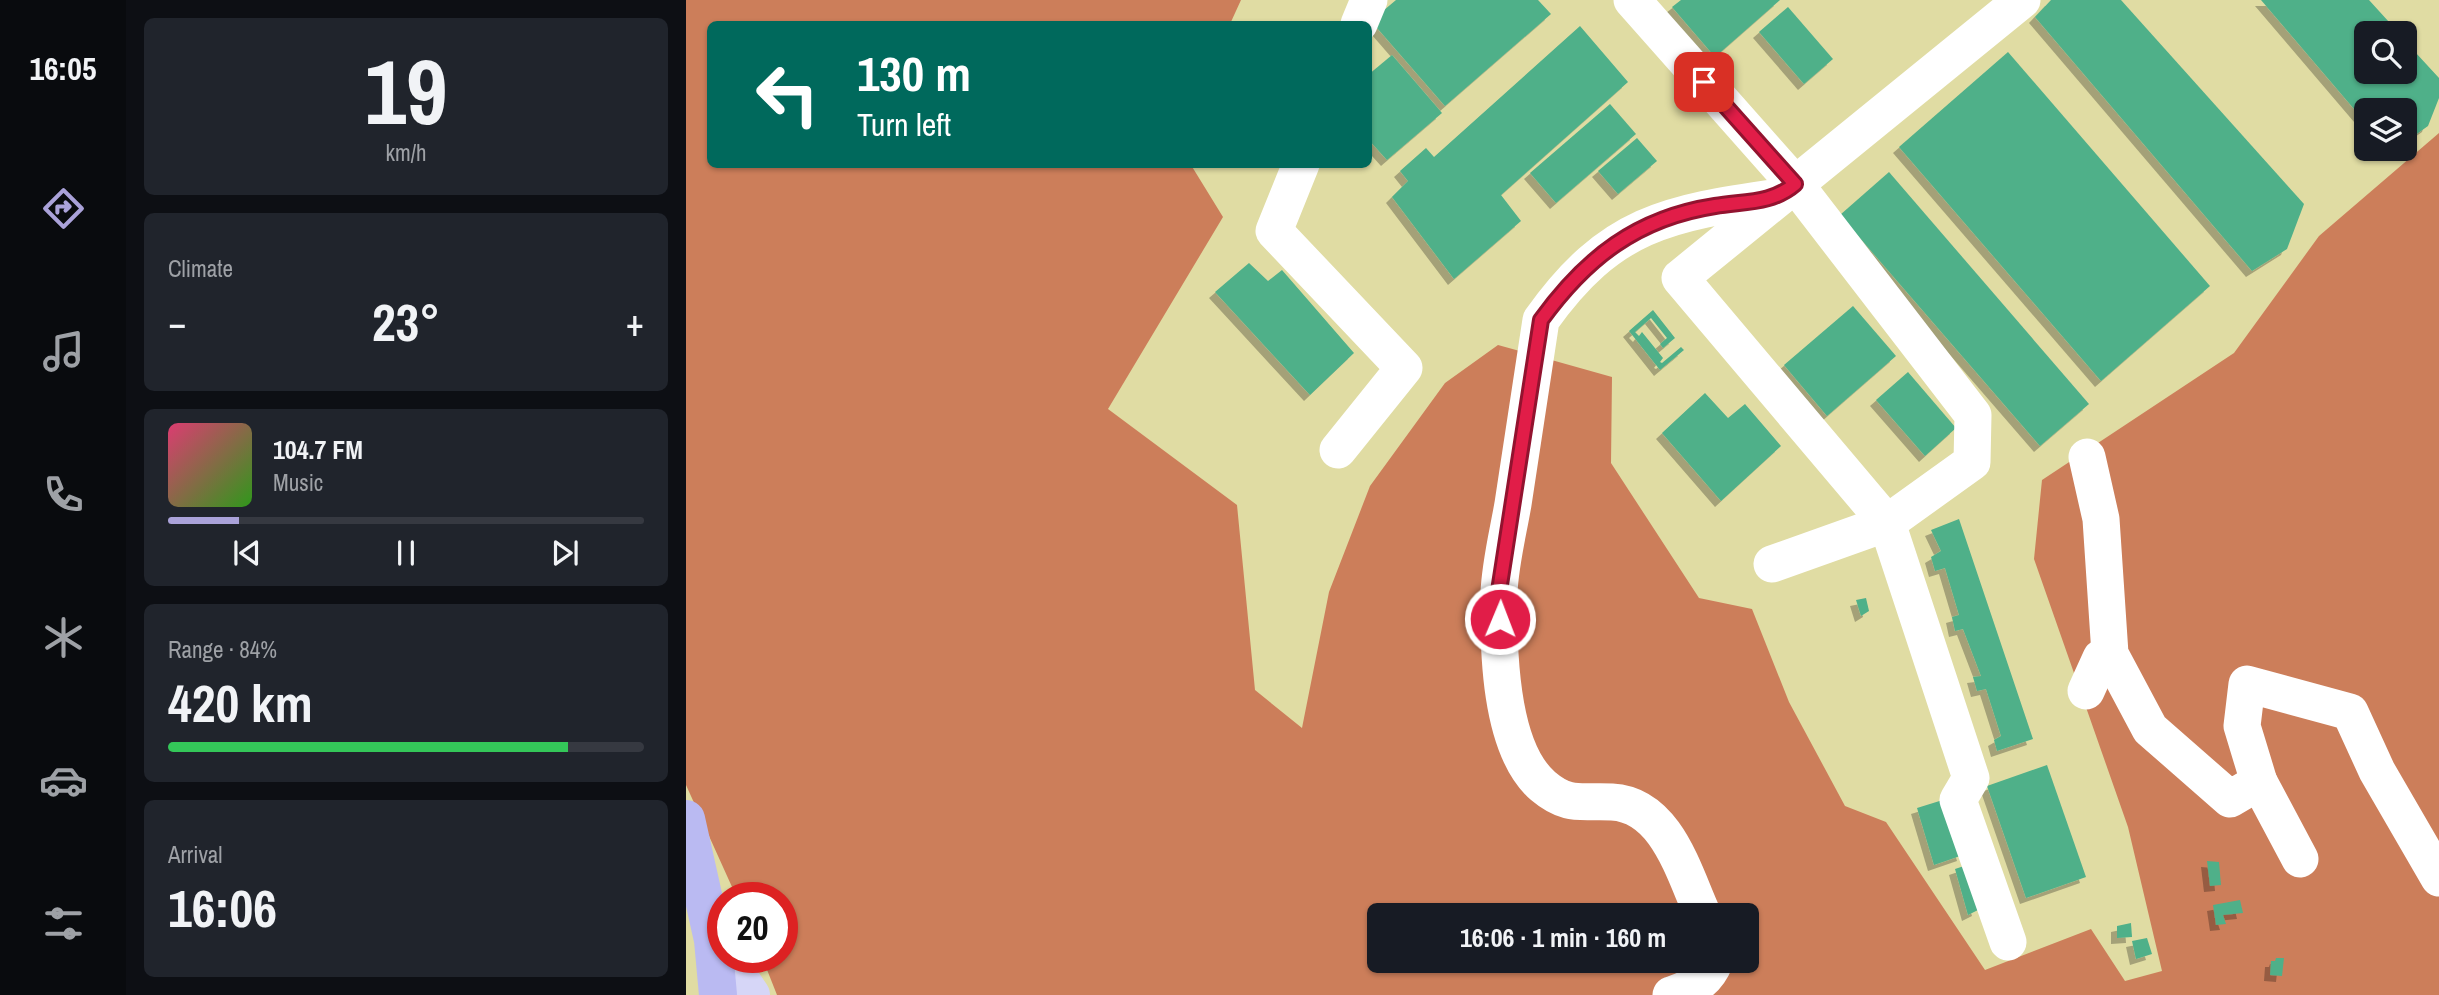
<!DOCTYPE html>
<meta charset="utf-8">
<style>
body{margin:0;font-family:"Archivo Narrow",sans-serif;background:#20242c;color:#f1f3f6;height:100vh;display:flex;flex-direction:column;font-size:26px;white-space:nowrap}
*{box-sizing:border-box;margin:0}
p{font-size:23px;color:#9ea1a6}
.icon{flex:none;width:38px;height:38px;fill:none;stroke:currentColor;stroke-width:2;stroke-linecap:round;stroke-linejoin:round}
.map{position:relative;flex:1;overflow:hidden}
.sheet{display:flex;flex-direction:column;gap:18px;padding:18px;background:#0d0f14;width:560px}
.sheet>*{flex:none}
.banner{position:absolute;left:21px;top:21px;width:665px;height:147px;border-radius:10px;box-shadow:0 2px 5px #0004;background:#00695c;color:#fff;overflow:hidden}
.buttons{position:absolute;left:1668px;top:21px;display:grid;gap:14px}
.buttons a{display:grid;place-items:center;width:63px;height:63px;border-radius:10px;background:#171b24;box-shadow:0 2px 5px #0004;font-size:35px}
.speed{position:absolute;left:21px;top:882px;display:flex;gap:14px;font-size:35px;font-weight:700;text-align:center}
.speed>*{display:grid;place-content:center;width:91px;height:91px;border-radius:50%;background:#171b24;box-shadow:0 2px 5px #0004;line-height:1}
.speed .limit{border:10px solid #d22;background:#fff;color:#111}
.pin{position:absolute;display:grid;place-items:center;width:60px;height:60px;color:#fff;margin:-30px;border-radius:14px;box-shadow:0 4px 10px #0006}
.me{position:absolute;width:77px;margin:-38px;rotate:1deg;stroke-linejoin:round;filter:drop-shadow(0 0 5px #0008)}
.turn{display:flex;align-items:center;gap:24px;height:147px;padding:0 35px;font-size:32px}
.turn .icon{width:91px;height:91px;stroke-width:2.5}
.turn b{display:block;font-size:49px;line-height:60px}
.big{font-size:52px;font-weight:700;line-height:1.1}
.sheet .widget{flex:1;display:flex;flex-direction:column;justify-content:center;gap:10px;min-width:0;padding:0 24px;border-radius:10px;background:#20242c}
.sheet .dial{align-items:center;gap:0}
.dial b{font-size:91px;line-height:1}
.song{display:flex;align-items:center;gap:21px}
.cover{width:84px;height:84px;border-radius:10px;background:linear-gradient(135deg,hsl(340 70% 55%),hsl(110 70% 35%))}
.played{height:7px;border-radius:4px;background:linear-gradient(90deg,#aaa2d9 15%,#363941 15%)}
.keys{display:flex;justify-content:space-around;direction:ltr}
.heat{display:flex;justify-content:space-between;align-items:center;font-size:38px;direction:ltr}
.charge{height:10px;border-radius:5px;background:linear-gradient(90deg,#34c759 84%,#363941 0)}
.trip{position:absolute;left:681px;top:903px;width:392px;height:70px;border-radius:10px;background:#171b24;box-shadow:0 2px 5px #0004;font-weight:700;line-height:70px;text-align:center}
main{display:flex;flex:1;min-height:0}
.tab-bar{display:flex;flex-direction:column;width:126px;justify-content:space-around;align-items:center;background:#090b0e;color:#9ea1a6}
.tab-bar .icon{width:49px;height:49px}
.tab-bar .active{color:#aaa2d9}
.tab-bar b{font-size:32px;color:#f1f3f6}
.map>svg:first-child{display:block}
.forest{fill:#cc7e5a;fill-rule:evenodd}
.building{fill:#4fb089;filter:url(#shadow)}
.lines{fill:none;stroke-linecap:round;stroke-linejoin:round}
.minor{stroke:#fff;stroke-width:37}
.major{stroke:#d6d6f7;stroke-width:38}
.highway{stroke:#babaf2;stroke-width:38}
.route-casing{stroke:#92132f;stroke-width:18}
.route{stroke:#e11d48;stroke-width:12}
</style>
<main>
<nav class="tab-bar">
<b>16:05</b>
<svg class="icon active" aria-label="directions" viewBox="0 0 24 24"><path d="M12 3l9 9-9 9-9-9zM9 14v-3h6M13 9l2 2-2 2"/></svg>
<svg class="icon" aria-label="music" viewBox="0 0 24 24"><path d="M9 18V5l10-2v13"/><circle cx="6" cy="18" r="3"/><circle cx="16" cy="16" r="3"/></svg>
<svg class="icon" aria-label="phone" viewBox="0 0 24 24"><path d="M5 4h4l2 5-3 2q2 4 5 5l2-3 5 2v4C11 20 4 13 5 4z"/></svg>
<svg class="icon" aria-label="climate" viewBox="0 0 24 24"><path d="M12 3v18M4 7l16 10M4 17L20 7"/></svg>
<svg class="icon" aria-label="car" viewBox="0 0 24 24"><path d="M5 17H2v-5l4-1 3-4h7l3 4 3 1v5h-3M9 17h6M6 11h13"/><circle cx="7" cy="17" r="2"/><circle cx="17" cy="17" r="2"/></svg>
<svg class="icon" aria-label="filters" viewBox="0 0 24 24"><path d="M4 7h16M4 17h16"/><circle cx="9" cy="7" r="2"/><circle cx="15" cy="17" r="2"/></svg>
</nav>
<section class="sheet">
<div class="widget dial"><b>19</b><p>km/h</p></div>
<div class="widget"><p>Climate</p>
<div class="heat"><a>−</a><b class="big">23°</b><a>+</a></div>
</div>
<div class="widget">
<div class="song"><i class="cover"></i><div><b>104.7 FM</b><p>Music</p></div></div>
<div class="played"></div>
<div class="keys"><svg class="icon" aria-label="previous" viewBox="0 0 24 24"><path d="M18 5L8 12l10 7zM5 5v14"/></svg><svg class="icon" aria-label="pause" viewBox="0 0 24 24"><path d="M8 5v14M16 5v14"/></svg><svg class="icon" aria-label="next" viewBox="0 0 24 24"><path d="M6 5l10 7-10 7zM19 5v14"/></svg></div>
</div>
<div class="widget"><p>Range · 84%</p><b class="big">420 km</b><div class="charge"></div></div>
<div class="widget"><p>Arrival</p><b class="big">16:06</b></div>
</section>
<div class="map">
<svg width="1753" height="995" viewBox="0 0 1753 995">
<defs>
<filter id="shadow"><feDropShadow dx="-6" dy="6" stdDeviation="0" flood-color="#0004"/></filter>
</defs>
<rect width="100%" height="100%" fill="#e0dca3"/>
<path class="forest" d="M0 0H555L544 24H24V164L505 165 537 217 422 409 551 505 569 690 616 728 643 592 684 486 759 383 812 345 926 377 925 463 1013 598 1066 609 1103 702 1159 806 1200 822 1299 970 1405 929 1439 981 1476 971 1442 827 1348 559 1356 480 1548 353 1633 236 1753 133V995H91L76 957H96V898H51L0 785ZM693 915H1060V961H693Z"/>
<g class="building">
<path d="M710 0H852L865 14 759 106 685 21Z"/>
<path d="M995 0H1094L1029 57 986 7Z"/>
<path d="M1365 0H1435L1618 204 1601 249 1566 271 1349 17Z"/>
<path d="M1575 0H1683L1713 33H1680V72H1718V40L1753 78V98L1742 126 1718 143V110H1680V123Z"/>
<path d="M1102 7 1147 59 1118 84 1073 32Z"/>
<path d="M894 26 942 82 815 195 835 221 768 279 706 197 722 181 714 171 740 148 748 157Z"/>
<path d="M1322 52 1524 286 1415 381 1213 147Z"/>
<path d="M706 55 756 113 701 160 682 139V75Z"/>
<path d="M924 104 950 134 870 203 844 173Z"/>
<path d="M951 138 971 161 932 194 912 171Z"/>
<path d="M1203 172 1403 404 1354 446 1154 215Z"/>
<path d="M563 263 582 281 596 270 668 353 624 395 529 292Z"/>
<path d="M1167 306 1210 356 1141 416 1098 365Z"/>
<path d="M967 310 989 338 977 348 974 344 981 338 965 318 949 332 953 336 956 332 977 358 974 362 976 363 995 347 998 350 974 370 943 331Z"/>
<path d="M1222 372 1270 428 1239 456 1190 400Z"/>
<path d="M1019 393 1042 418 1059 404 1095 446 1035 501 976 433Z"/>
<path d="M1273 519 1347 739 1311 751 1308 740 1315 736 1300 689 1291 691 1287 677 1295 676 1277 629 1269 631 1266 617 1273 615 1259 568 1249 571 1245 557 1255 551 1245 530Z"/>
<path d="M1180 598 1183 611 1175 616 1170 600Z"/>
<path d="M1361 765 1400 877 1340 898 1301 786Z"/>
<path d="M1260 799 1277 855 1248 865 1231 808Z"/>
<path d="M1521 861 1533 862 1535 885 1524 886Z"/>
<path d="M1278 866 1292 910 1282 915 1269 869Z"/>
<path d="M1554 900 1557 913 1537 915 1540 924 1530 925 1527 905Z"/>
<path d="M1445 923 1446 937 1431 938V926Z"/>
<path d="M1461 938 1466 954 1450 959 1446 941Z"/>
<path d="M1590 958H1598L1596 976 1584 975 1585 961H1589Z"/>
</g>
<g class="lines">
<g class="minor">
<path d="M946 0 1109 184 1287 415 1286 462 1201 523 1086 564"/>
<path d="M673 24 683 0"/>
<path d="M615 164 588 231 718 368 652 450"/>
<path d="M1401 457 1415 519 1424 654 1464 729 1544 799 1573 782 1556 726 1561 684 1664 712 1691 771 1753 878"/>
<path d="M1400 691 1415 658 1424 654"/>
<path d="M1573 782 1614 859"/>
<path d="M1017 915C998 874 981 805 926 802 896 800 883 808 857 786 813 748 812 647 813 593 814 564 822 533 827 504 836 443 846 382 855 320 924 223 981 213 1093 197"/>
<path d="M1322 942 1272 800 1285 778 1201 523 994 278 1336 0"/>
<path d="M985 995C1007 987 1020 983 1029 961"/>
</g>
<path class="major" d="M39 957 65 995"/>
<path class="highway" d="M0 819 27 940 32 995"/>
</g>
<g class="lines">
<defs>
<path id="route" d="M814 619 813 591 855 320C900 258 951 218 1029 206 1058 201 1086 204 1109 184L1018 82"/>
</defs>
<use href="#route" class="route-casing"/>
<use href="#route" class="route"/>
</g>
</svg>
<div class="buttons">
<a><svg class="icon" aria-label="search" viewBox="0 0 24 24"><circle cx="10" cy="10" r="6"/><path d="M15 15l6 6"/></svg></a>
<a><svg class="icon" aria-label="layers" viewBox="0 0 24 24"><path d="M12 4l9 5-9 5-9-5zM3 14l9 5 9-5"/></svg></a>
</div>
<div class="speed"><div class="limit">20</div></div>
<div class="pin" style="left:1018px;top:82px;background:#d93025"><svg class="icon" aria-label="arrive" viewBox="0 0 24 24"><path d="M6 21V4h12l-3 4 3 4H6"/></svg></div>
<svg class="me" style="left:814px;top:619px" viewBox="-20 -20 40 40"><circle r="17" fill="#e11d48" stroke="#fff" stroke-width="3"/><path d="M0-11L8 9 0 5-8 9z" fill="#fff"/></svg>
<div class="trip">16:06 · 1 min · 160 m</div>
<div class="banner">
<div class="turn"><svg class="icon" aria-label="left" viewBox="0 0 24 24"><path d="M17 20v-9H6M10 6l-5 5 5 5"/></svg><div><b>130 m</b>Turn left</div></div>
</div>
</div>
</main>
